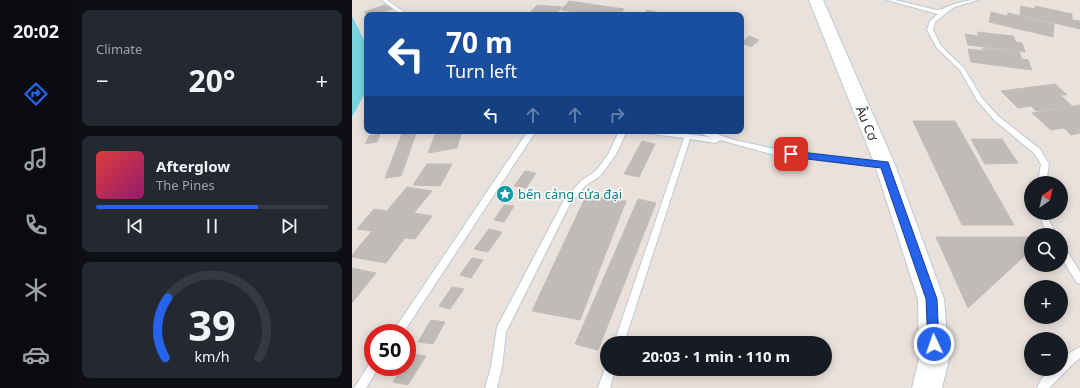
<!DOCTYPE html>
<meta charset="utf-8">
<style>
body{margin:0;font-family:"Noto Sans",sans-serif;background:#242831;color:#f1f3f6;height:100vh;display:flex;flex-direction:column;font-size:15px;white-space:nowrap}
*{box-sizing:border-box;margin:0}
p{font-size:13px;color:#9ea1a6}
.icon{flex:none;width:22px;height:22px;fill:none;stroke:currentColor;stroke-width:2;stroke-linecap:round;stroke-linejoin:round}
.map{position:relative;flex:1;overflow:hidden}
.panel{display:flex;flex-direction:column;gap:10px;padding:10px;background:#0d0f14;width:280px}
.panel>*{flex:none}
.top-card{position:absolute;left:12px;top:12px;width:380px;height:122px;border-radius:8px;box-shadow:0 2px 10px #0003;background:#1a4fa0;color:#fff;overflow:hidden}
.needle{width:26px;rotate:34deg}
.controls{position:absolute;left:672px;top:176px;display:grid;gap:8px}
.controls a{display:grid;place-items:center;width:44px;height:44px;border-radius:50%;background:#171b24;box-shadow:0 2px 10px #0003;font-size:20px}
.speed{position:absolute;left:12px;top:324px;display:flex;gap:8px;font-size:20px;font-weight:700;text-align:center}
.speed>*{display:grid;place-content:center;width:52px;height:52px;border-radius:50%;background:#171b24;box-shadow:0 2px 10px #0003;line-height:1}
.speed .limit{border:6px solid #d22;background:#fff;color:#111}
.pin{position:absolute;display:grid;place-items:center;width:34px;height:34px;color:#fff;margin:-17px;border-radius:8px;box-shadow:0 2px 6px #0006}
.me{position:absolute;width:44px;margin:-22px;rotate:357deg;stroke-linejoin:round;filter:drop-shadow(0 0 3px #0008)}
.turn{display:flex;align-items:center;gap:14px;height:84px;padding:0 16px;font-size:18px}
.turn .icon{width:52px;height:52px;stroke-width:2.5}
.turn b{display:block;font-size:28px;line-height:34px}
.lanes{display:flex;align-items:center;height:38px;padding:0 16px;background:#0003;justify-content:center;gap:20px;direction:ltr}
.lanes .off{opacity:.35}
.big{font-size:30px;font-weight:700;line-height:1.1}
.panel .card{flex:1;display:flex;flex-direction:column;justify-content:center;gap:6px;min-width:0;padding:0 14px;border-radius:8px;background:#242831}
.panel .dial{align-items:center;gap:0}
.dial svg{height:104px;overflow:visible;fill:none;stroke:#363941;stroke-width:7;stroke-linecap:round;text-anchor:middle}
.dial text{fill:#f1f3f6;stroke:none}
.song{display:flex;align-items:center;gap:12px}
.cover{width:48px;height:48px;border-radius:6px;background:linear-gradient(135deg,hsl(0 70% 55%),hsl(320 70% 35%))}
.played{height:4px;border-radius:2px;background:linear-gradient(90deg,#2563eb 70%,#363941 70%)}
.keys{display:flex;justify-content:space-around;direction:ltr}
.heat{display:flex;justify-content:space-between;align-items:center;font-size:22px;direction:ltr}
.trip{position:absolute;left:248px;top:336px;width:232px;height:40px;border-radius:20px;background:#171b24;box-shadow:0 2px 10px #0003;font-weight:700;line-height:40px;text-align:center}
main{display:flex;flex:1;min-height:0}
.dock{display:flex;flex-direction:column;width:72px;justify-content:space-around;align-items:center;background:#090b0e;color:#9ea1a6}
.dock .icon{width:28px;height:28px}
.dock .on{color:#2563eb}
.dock b{font-size:18px;color:#f1f3f6}
.map>svg:first-child{display:block}
.water{fill:#78d5e1}
.building{fill:#c1bbb8;stroke:#c4bcb5}
.lines{fill:none;stroke-linecap:round;stroke-linejoin:round}
.lane-casing{stroke:#c3c8d0;stroke-width:2}
.secondary-casing{stroke:#c3c8d0;stroke-width:2}
.lane{fill:#fff;fill-rule:evenodd}
.secondary{fill:#fff;fill-rule:evenodd}
.route{fill:#2563eb;stroke:#184099}
.labels{text-anchor:middle;stroke-width:3;stroke-linejoin:round;paint-order:stroke}
.street-label{font-size:13px;fill:#282828;stroke:#fff}
.culture-label{font-size:13px;fill:#0d838f;stroke:#fff;text-anchor:start}
</style>
<main>
<nav class="dock">
<b>20:02</b>
<svg class="icon on" aria-label="directions" viewBox="0 0 24 24"><path d="M12 3l9 9-9 9-9-9zM9 14v-3h6M13 9l2 2-2 2"/></svg>
<svg class="icon" aria-label="music" viewBox="0 0 24 24"><path d="M9 18V5l10-2v13"/><circle cx="6" cy="18" r="3"/><circle cx="16" cy="16" r="3"/></svg>
<svg class="icon" aria-label="phone" viewBox="0 0 24 24"><path d="M5 4h4l2 5-3 2q2 4 5 5l2-3 5 2v4C11 20 4 13 5 4z"/></svg>
<svg class="icon" aria-label="climate" viewBox="0 0 24 24"><path d="M12 3v18M4 7l16 10M4 17L20 7"/></svg>
<svg class="icon" aria-label="car" viewBox="0 0 24 24"><path d="M5 17H2v-5l4-1 3-4h7l3 4 3 1v5h-3M9 17h6M6 11h13"/><circle cx="7" cy="17" r="2"/><circle cx="17" cy="17" r="2"/></svg>
</nav>
<section class="panel">
<div class="card"><p>Climate</p>
<div class="heat"><a>−</a><b class="big">20°</b><a>+</a></div>
</div>
<div class="card">
<div class="song"><i class="cover"></i><div><b>Afterglow</b><p>The Pines</p></div></div>
<div class="played"></div>
<div class="keys"><svg class="icon" aria-label="previous" viewBox="0 0 24 24"><path d="M18 5L8 12l10 7zM5 5v14"/></svg><svg class="icon" aria-label="pause" viewBox="0 0 24 24"><path d="M8 5v14M16 5v14"/></svg><svg class="icon" aria-label="next" viewBox="0 0 24 24"><path d="M6 5l10 7-10 7zM19 5v14"/></svg></div>
</div>
<div class="card dial"><svg viewBox="0 0 100 80">
<path d="M14 69A42 42 0 1 1 86 69"/>
<path d="M14 69A42 42 0 0 1 16 23" stroke="#2563eb"/>
<text x="50" y="56" font-size="32" font-weight="700">39</text>
<text x="50" y="72" font-size="11">km/h</text>
</svg></div>
</section>
<div class="map">
<svg width="728" height="388" viewBox="0 0 728 388">
<rect width="100%" height="100%" fill="#e9e1db"/>
<path class="water" d="M0 16 15 46V89L0 117Z"/>
<g class="building">
<path d="M217 1 272 9 267 15H247L209 10Z"/>
<path d="M33 5 40 9 24 15H15L12 12Z"/>
<path d="M185 5 210 7 203 15H176Z"/>
<path d="M669 6 683 9V6L720 14V20L728 21V29L668 15Z"/>
<path d="M295 10 319 15H290Z"/>
<path d="M639 12 655 16 656 13 702 24 701 37 637 22Z"/>
<path d="M625 32 661 36 664 42 670 43 673 52 616 45 613 34 627 36Z"/>
<path d="M397 36 407 40 399 47 390 43Z"/>
<path d="M630 48 667 52 670 59 676 60 680 70 619 62 616 49 632 51Z"/>
<path d="M703 84 715 95H708L720 106 684 111 679 106 666 108 649 91Z"/>
<path d="M728 105V133L719 135 712 128 699 130 680 113Z"/>
<path d="M561 121H603L662 225H610Z"/>
<path d="M51 131H65L49 176 33 178Z"/>
<path d="M110 131 105 148 76 153 83 135Z"/>
<path d="M28 134 25 142 13 144 17 136Z"/>
<path d="M619 139H650L666 163 633 164Z"/>
<path d="M290 141 303 144 287 177 272 174Z"/>
<path d="M75 164H100L88 186 61 185Z"/>
<path d="M173 171 184 173 174 188 162 186Z"/>
<path d="M55 187 80 191 62 213 80 216 63 239 53 238 34 263 0 257V255L20 231 5 229 22 209 35 211Z"/>
<path d="M234 196 274 201 228 320 180 311Z"/>
<path d="M286 199 304 203 246 350 223 344Z"/>
<path d="M152 205 162 206 152 222 142 220Z"/>
<path d="M137 229 150 232 136 252 122 249Z"/>
<path d="M584 237H679V250L616 308Z"/>
<path d="M120 258 131 260 119 278 108 275Z"/>
<path d="M0 268 24 273 0 303Z"/>
<path d="M100 287 112 289 98 309 87 306Z"/>
<path d="M79 320 93 322 81 344 66 342Z"/>
<path d="M59 354 74 356 56 385 41 382 51 367H55V360Z"/>
</g>
<g class="lines">
<defs>
<g id="lane">
<path d="M30 0H35L56 15H50Z"/>
<path d="M535 0H543L584 10C591 10 593 7 600 5 608 2 617 0 626 0L602 7 583 22 581 30 589 46 612 68 630 98 646 116 688 149 697 164 694 183H686L689 164 682 153 642 120 625 100 608 70 585 48 575 30 578 21 586 14Z"/>
<path d="M176 131H184L51 333H40Z"/>
<path d="M267 131H275L264 154 252 171 247 177 234 185 218 204 154 332 150 367 145 388H133L139 367 145 327 212 200 229 181 241 173 247 167 257 153Z"/>
<path d="M288 131H312L358 137 347 133 345 131H356L382 140 423 149 533 162 537 165 533 168 423 155 368 140 364 143 338 139 272 343H262L332 138 292 133Z"/>
<path d="M686 213H694L704 235H696Z"/>
<path d="M709 245 712 246 728 272V284L725 283 709 257Z"/>
<path d="M728 347V358L722 363 697 388H685L690 378 700 369H709V360L714 355Z"/>
<path d="M21 362V367H27L14 388H2L18 363Z"/>
<path d="M254 365 255 369H263L258 388H246Z"/>
</g>
<path id="secondary" d="M457 0H471L543 165 592 299 597 359 590 388H560L567 359 566 299 523 165Z"/>
</defs>
<use href="#lane" class="lane-casing"/>
<use href="#secondary" class="secondary-casing"/>
<use href="#lane" class="lane"/>
<use href="#secondary" class="secondary"/>
</g>
<path class="route" d="M439 151 536 162 585 299 587 344 586 348 582 349 577 348 576 344 574 299 529 168 439 157 434 154Z"/>
<defs>
<symbol id="sight-disc" viewBox="-11 -11 22 22"><circle r="9.5" fill="#0f9aa8" stroke="#fff"/><path d="M0-6L1.8-2.2L6-1.7L2.9 1.2L3.7 5.4L0 3.3L-3.7 5.4L-2.9 1.2L-6-1.7L-1.8-2.2Z" fill="#fff"/></symbol>
</defs>
<g fill-rule="evenodd">
<use href="#sight-disc" x="143" y="184" width="20" height="20"/>
</g>
<g class="labels">
<g class="street-label">
<text transform="translate(515 123) rotate(67)" y="5">Âu Cơ</text>
</g>
<g class="culture-label">
<text x="166" y="199">bến cảng cửa đại</text>
</g>
</g>
</svg>
<div class="controls">
<a><svg class="needle" viewBox="-14 -14 28 28"><path d="M0-13l5 13h-10z" fill="#e53935"/><path d="M0 13l5-13h-10z" fill="#9ea1a6"/></svg></a>
<a><svg class="icon" aria-label="search" viewBox="0 0 24 24"><circle cx="10" cy="10" r="6"/><path d="M15 15l6 6"/></svg></a>
<a>+</a>
<a>−</a>
</div>
<div class="speed"><div class="limit">50</div></div>
<div class="pin" style="left:439px;top:154px;background:#d93025"><svg class="icon" aria-label="arrive" viewBox="0 0 24 24"><path d="M6 21V4h12l-3 4 3 4H6"/></svg></div>
<svg class="me" style="left:582px;top:344px" viewBox="-20 -20 40 40"><circle r="17" fill="#2563eb" stroke="#fff" stroke-width="3"/><path d="M0-11L8 9 0 5-8 9z" fill="#fff"/></svg>
<div class="trip">20:03 · 1 min · 110 m</div>
<div class="top-card">
<div class="turn"><svg class="icon" aria-label="left" viewBox="0 0 24 24"><path d="M17 20v-9H6M10 6l-5 5 5 5"/></svg><div><b>70 m</b>Turn left</div></div>
<div class="lanes"><svg class="icon" aria-label="left" viewBox="0 0 24 24"><path d="M17 20v-9H6M10 6l-5 5 5 5"/></svg><svg class="icon off" aria-label="ahead" viewBox="0 0 24 24"><path d="M12 20V5M6 11l6-6 6 6"/></svg><svg class="icon off" aria-label="ahead" viewBox="0 0 24 24"><path d="M12 20V5M6 11l6-6 6 6"/></svg><svg class="icon off" aria-label="right" viewBox="0 0 24 24"><path d="M7 20v-9h11M14 6l5 5-5 5"/></svg></div>
</div>
</div>
</main>
